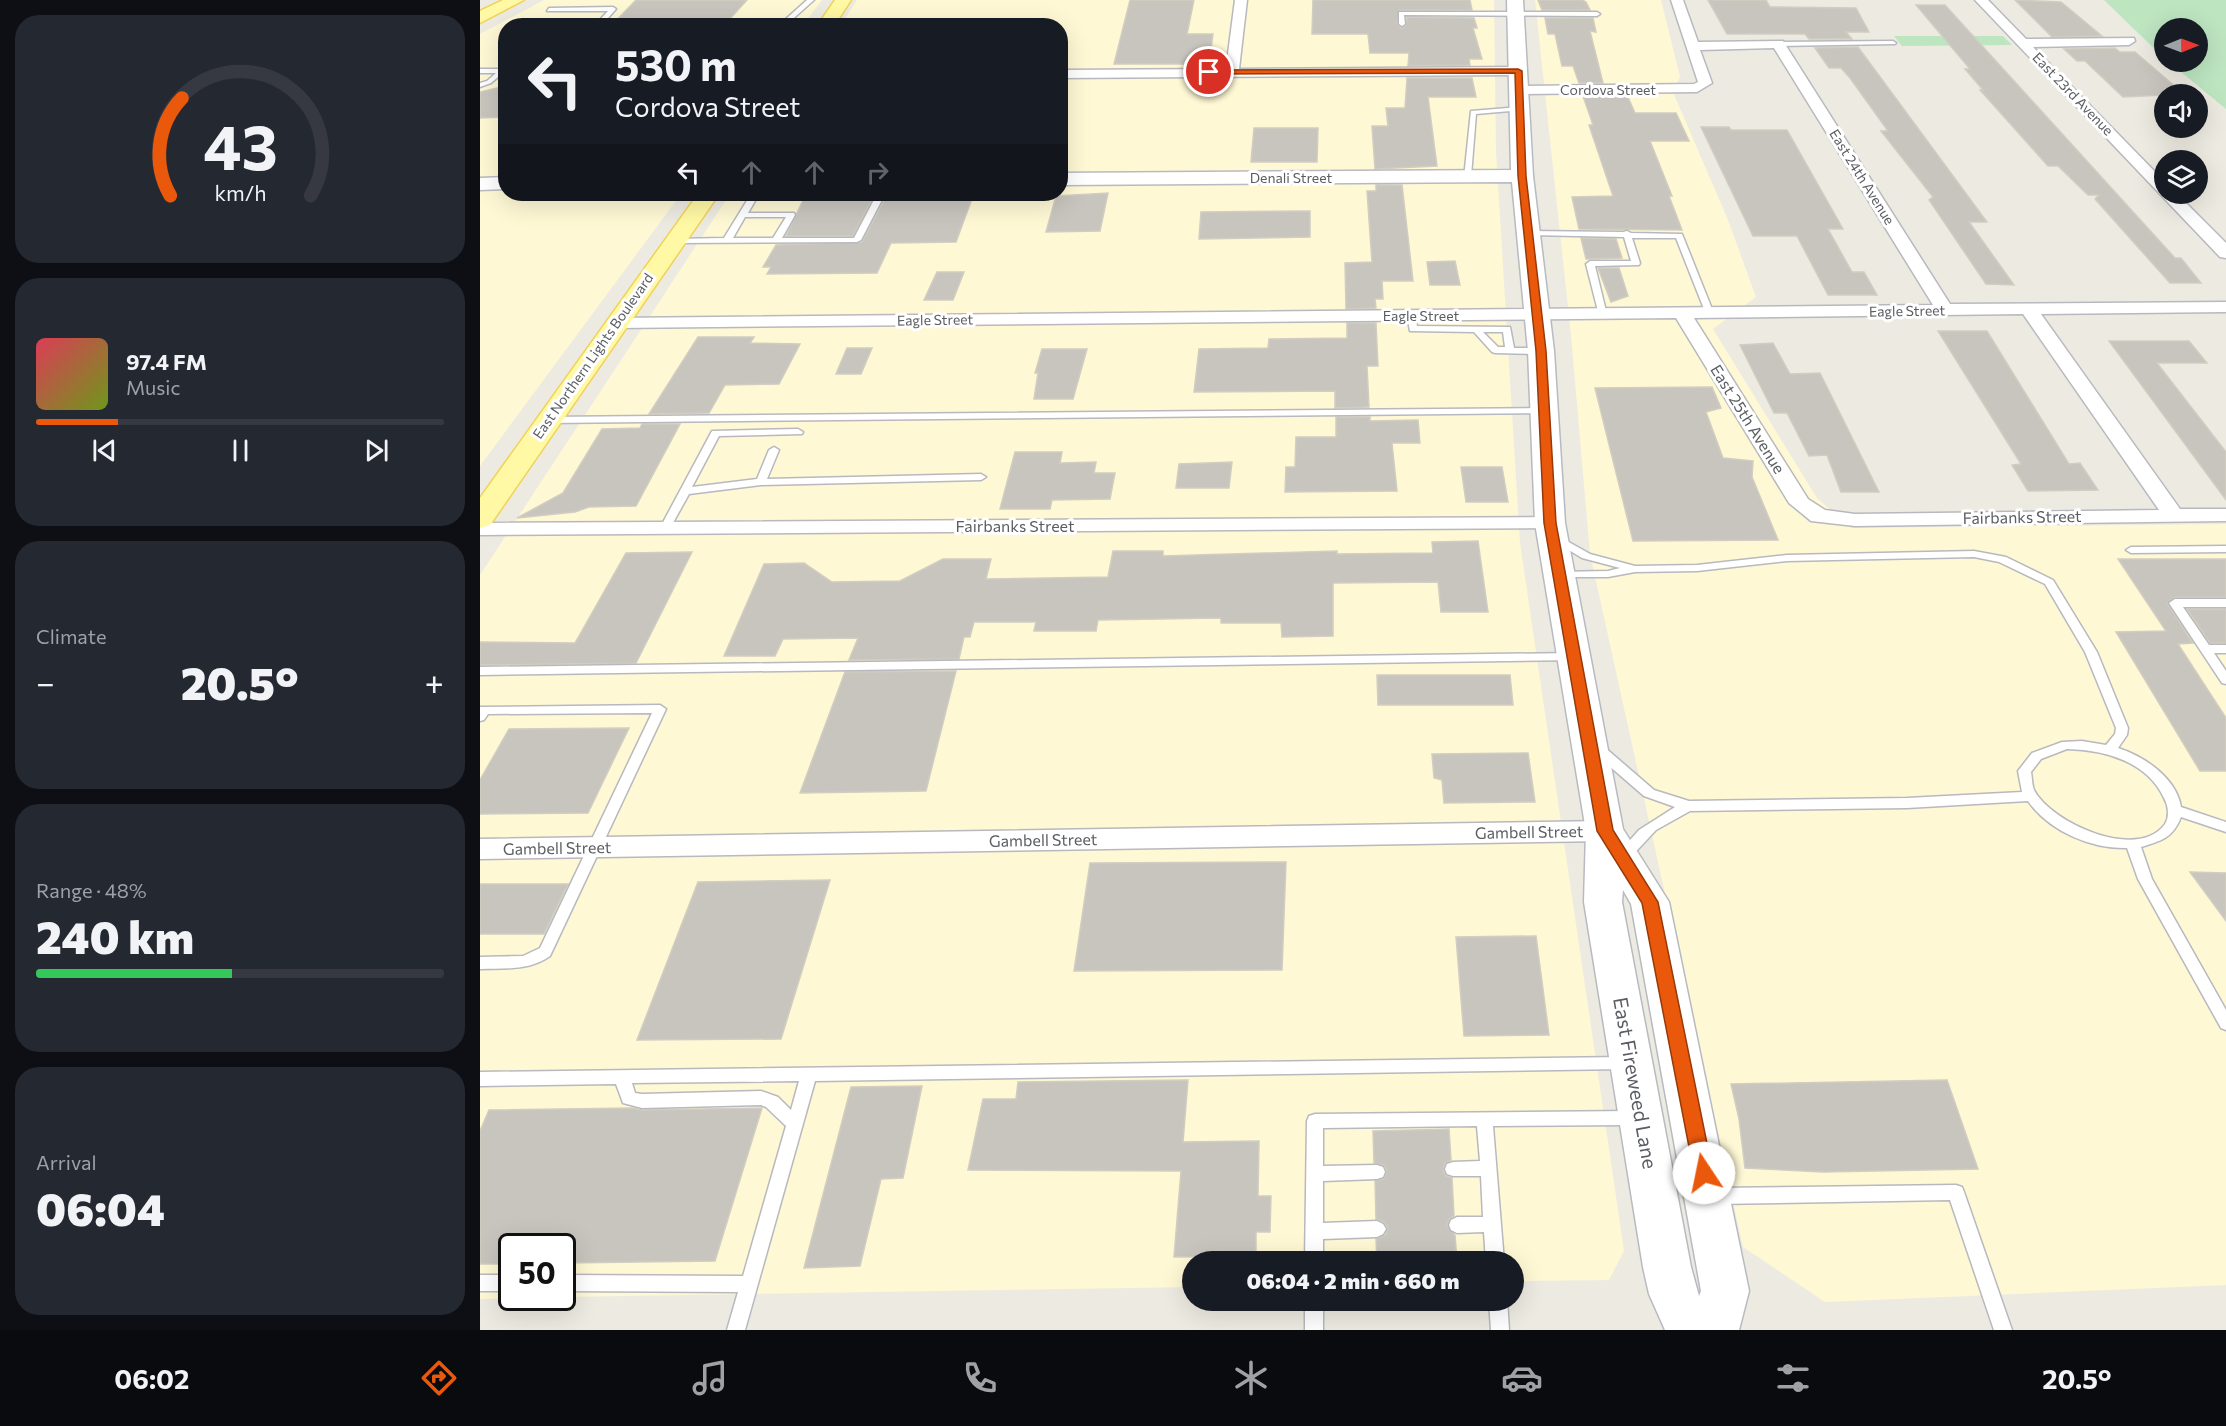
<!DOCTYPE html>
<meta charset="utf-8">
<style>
body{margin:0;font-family:Commissioner,sans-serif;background:#242831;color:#f1f3f6;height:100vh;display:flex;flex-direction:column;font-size:22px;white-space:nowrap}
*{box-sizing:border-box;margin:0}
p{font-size:20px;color:#9ea1a6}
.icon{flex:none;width:33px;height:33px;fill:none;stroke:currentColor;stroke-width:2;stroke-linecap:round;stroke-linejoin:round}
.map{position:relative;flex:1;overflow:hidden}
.side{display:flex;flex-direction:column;gap:15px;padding:15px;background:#0d0f14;width:480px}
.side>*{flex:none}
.top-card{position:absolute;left:18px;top:18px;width:570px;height:183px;border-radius:24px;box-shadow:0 6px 24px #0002;background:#171b24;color:#f1f3f6;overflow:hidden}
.needle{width:39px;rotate:89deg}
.tools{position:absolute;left:1674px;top:18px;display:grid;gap:12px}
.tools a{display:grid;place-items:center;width:54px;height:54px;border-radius:50%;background:#171b24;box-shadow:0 6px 24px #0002;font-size:30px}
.speed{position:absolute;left:18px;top:1233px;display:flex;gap:12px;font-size:30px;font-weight:700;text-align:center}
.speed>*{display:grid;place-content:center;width:78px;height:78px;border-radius:50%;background:#171b24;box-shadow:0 6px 24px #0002;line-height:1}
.speed .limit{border:3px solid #111;border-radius:9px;background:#fff;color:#111}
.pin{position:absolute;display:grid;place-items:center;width:51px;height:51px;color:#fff;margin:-26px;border:3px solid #fff;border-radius:50%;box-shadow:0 2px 6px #0007}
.me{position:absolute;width:66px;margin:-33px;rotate:349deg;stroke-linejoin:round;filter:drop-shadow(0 0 4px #0008)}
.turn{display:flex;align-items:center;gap:21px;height:126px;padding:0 18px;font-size:27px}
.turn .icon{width:78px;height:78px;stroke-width:2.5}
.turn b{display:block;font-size:42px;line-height:51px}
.lanes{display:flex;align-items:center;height:57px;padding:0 18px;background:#0003;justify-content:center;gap:30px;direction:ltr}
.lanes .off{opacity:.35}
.big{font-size:45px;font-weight:800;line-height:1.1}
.side .tile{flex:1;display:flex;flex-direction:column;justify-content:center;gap:9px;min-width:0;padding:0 21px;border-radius:24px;background:#242831}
.side .dial{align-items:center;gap:0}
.dial svg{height:156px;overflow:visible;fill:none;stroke:#363941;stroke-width:7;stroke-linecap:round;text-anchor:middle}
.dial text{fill:#f1f3f6;stroke:none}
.song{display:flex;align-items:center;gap:18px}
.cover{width:72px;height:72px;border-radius:9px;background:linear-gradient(135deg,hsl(350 70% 55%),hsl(80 70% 35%))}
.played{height:6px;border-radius:3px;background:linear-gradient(90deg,#ea580c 20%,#363941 20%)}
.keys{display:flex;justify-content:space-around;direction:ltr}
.heat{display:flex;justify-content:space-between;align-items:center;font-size:33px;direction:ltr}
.charge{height:9px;border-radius:4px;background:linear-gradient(90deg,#34c759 48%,#363941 0)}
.trip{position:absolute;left:702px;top:1251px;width:342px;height:60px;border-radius:30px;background:#171b24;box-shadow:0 6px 24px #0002;font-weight:800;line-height:60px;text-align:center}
.tabs{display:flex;height:96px;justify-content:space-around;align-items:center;background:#090b0e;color:#9ea1a6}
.tabs .icon{width:42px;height:42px}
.tabs .active{color:#ea580c}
.tabs b{font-size:27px;color:#f1f3f6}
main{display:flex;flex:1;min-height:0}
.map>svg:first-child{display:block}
.commercial{fill:#fef8d5}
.green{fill:#bde5c0}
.building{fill:#c8c5be;stroke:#d1cdc0;stroke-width:1.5}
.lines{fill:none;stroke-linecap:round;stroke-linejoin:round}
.lane-casing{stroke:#b7b9be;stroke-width:3}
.street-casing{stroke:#b7b9be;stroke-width:3}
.secondary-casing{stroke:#b7bac0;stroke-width:3}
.primary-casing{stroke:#f1d256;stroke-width:3}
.lane{fill:#fff;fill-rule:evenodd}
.street{fill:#fff;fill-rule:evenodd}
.secondary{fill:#fff;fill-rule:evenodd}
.primary{fill:#fff8a4;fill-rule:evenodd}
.route{fill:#ea580c;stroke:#983908;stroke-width:1.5}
.labels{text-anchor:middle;stroke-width:6;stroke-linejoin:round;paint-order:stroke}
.far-street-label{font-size:14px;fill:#5a5d62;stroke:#fff}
.street-label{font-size:16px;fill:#5a5d62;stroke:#fff}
.near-street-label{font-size:20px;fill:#5a5d62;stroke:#fff}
</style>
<main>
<section class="side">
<div class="tile dial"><svg viewBox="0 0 100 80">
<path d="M14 69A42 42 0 1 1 86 69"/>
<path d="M14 69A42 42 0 0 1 20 19" stroke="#ea580c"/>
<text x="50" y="56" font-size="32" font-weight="700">43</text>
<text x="50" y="72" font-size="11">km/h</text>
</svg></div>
<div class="tile">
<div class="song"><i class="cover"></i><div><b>97.4 FM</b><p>Music</p></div></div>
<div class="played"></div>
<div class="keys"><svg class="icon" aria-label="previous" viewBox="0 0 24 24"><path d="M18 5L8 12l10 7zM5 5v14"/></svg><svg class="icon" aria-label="pause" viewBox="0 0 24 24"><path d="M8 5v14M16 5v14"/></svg><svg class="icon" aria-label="next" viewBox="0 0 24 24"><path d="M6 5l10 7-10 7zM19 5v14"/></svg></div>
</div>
<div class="tile"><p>Climate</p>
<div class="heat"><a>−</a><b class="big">20.5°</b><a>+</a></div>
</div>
<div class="tile"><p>Range · 48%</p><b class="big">240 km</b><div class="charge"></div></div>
<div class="tile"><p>Arrival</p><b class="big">06:04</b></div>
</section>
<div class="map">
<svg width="1746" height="1330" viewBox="0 0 1746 1330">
<rect width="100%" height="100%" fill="#edebe1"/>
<g class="commercial">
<path d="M64 0H342L323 25 26 26V194H201L0 466V34Z"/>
<path d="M377 0H1014L1016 152 1040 543 1144 1251 1129 1280 1034 1281V1262H712V1287L83 1297 82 1246H32V1298H69L0 1299V575L250 194H580V26L361 25Z"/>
<path d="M1055 0H1181L1200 77 1193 92 1248 220 1276 297 1233 329 1337 498 1371 528 1746 524V1285L1345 1302 1263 1247 1110 554 1091 335Z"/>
</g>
<g class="green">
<path d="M1624 0H1746V109L1689 62H1718V28H1684V58Z"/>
<path d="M1414 36H1523L1532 45 1422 46Z"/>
</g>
<g class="building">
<path d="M156 0H267L246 23 132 25Z"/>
<path d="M650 0H714L707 34H733L729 64H634Z"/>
<path d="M833 0H990L992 10H919L917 24 921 28 926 26 927 17 994 18 997 28H993L1002 59H989L990 65 928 66 929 53H890L888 34H832Z"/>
<path d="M1058 0H1102L1106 2 1110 10H1062Z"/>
<path d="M1228 0H1286L1290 7 1376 8 1389 32H1366L1372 39H1329L1325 34H1247Z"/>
<path d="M1535 0 1581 2 1622 36 1572 37Z"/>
<path d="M1436 5H1465L1695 258H1701L1721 283H1690L1615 199 1619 195H1608L1578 166H1568L1500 90H1503L1485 69H1490Z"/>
<path d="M1065 18H1113L1116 32 1110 31 1123 83H1099L1093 66H1082L1075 34H1068Z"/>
<path d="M1378 47 1507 222H1489L1534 285 1506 284 1449 200 1453 197 1401 131H1408L1370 78 1361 68H1349L1335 48Z"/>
<path d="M1635 48 1640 52H1655L1704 94 1643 97 1605 61H1597L1584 49Z"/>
<path d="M927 78H992L996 97H948L957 166 895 169 892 126H908L906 108H925Z"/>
<path d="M26 86V117L0 118V92Z"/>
<path d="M1147 95 1155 113H1196L1209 141H1170L1192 196H1189L1202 230 1099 229 1092 197 1133 196 1109 125H1113L1103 96Z"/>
<path d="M1221 127H1249L1251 130H1307L1363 229H1348L1372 272H1384L1397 295H1348L1317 236H1273Z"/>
<path d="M774 128H838L837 162H771Z"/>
<path d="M896 185H922L933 281H902L903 299H895L896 308 866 309 865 263 892 262 887 191H896Z"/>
<path d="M628 193 620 231 566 232 576 196Z"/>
<path d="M326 194H375L373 197H393L373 236H306Z"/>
<path d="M493 196 476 242 411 243 397 273 287 274 291 267H283L296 245 382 242 406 197Z"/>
<path d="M830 211V237L719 239 721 212Z"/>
<path d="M1101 238 1136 239 1142 258 1106 259Z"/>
<path d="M975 261 980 285H950L947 262Z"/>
<path d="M1118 268H1139L1148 296 1131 302Z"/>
<path d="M457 272H484L473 300H444Z"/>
<path d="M867 323H896L898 366H887L889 407 855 408V391L714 392 719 349 788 348 789 339 867 338Z"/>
<path d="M1458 331H1507L1589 464 1600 463 1618 490 1548 491 1532 465 1541 464Z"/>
<path d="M218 337H274L270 343 320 344 299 384 245 385 229 413 169 414Z"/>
<path d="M1629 341H1709L1727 363H1677L1746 452V500Z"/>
<path d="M1293 343 1310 374 1340 373 1399 492H1361L1347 455 1329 456 1307 413H1294L1260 345Z"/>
<path d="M367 348H392L381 374H356Z"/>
<path d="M562 349H607L593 399H554L558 373H555Z"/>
<path d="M1232 387 1241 408 1226 412 1243 458 1273 461 1272 477 1298 540 1153 541 1115 388Z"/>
<path d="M856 417H890V421L938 420 940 443H912L917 491 805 492 806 467H815L816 437H856Z"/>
<path d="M162 424H200L156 506 109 507 95 512 37 518 83 493 122 429 160 428Z"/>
<path d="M535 452H582L580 463 616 462 614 473H635L630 499 572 500 570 509H520Z"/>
<path d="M752 462 749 488H696L699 464Z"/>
<path d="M981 467H1022L1028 502H986Z"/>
<path d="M998 541 1008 612H961L958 582 853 583V636L802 637 801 623H741V618L618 620 616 631H554L556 622H494L490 637H484L479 659 369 660 378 638 303 639 295 656H244L284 564 324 563 352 582 420 581 463 559H511L506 579 628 577 633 551H683V556L857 551V554L953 553 952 542Z"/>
<path d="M212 552 156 663 0 665V642L95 643 146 553Z"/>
<path d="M1638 559H1746V597H1695L1687 603 1713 643 1698 644 1746 718V771H1720L1636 632 1686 631Z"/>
<path d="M1707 609H1746V643H1730Z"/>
<path d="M476 671 446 791 320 793 365 672Z"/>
<path d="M897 675H1030L1033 705H898Z"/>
<path d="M149 728 108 813 0 814V780L29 729Z"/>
<path d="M1048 753 1055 802 964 803 962 780 954 778 952 754Z"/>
<path d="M806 862 802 970 594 971 610 863Z"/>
<path d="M1710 872 1746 873V921Z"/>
<path d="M350 880 301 1039 157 1040 218 882Z"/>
<path d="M0 884H88L64 934H0Z"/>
<path d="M1056 936 1069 1035 984 1036 976 937Z"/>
<path d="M708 1080 703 1142 779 1141 778 1196H791L790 1232H776V1256L694 1257 701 1171 488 1170 503 1099H536L538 1082Z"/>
<path d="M1467 1080 1498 1169 1343 1172 1265 1168 1259 1119 1251 1084Z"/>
<path d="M442 1086 423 1178 401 1179 380 1266 324 1268 371 1087Z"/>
<path d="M152 1108 162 1110 282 1108 235 1261 82 1263V1246H32V1264H0V1131L9 1110Z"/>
<path d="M969 1129 971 1160 965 1163 963 1170 966 1176 972 1178 974 1216 969 1219 967 1226 975 1235 977 1262H897L896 1239 905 1235 908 1228 904 1222 896 1219 895 1181 904 1179 907 1171 904 1165 894 1163 893 1131Z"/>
</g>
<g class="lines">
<defs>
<g id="lane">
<path d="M327 0H334L305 26H298Z"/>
<path d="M69 8 133 7 136 9 121 26H114L128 11H67Z"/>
<path d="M919 12H1117L1120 14 1117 16 924 15 925 24 922 26 919 24Z"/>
<path d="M1413 41 1416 43 1415 44 1298 46 1295 44 1298 42Z"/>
<path d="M0 69H22L25 71 11 83 0 87V83L7 81 16 73H0Z"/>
<path d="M1040 107 1044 109 1042 110 996 114 991 176 984 178 991 111Z"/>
<path d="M271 194H279L268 213H314L315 215 302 238H374L397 194H405L381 240 377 242 194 243 190 241 194 239 244 238ZM265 217H306L293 238H253Z"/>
<path d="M1047 231 1143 232 1147 231 1151 233 1202 234 1234 314 1230 317 1226 314 1196 238H1152L1160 263 1159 265 1115 266 1127 315 1123 318 1119 315 1106 264 1110 261H1151L1144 237 1050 235H1047Z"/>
<path d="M931 313 935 316 937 326 1030 327 1034 348H1061L1066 351 1061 354 1015 353 1012 352 994 332 930 331 927 316ZM1003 332H1023L1025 347H1018Z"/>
<path d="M1062 408 1067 411 1065 413 68 423 63 420 68 417Z"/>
<path d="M318 429 323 432 322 434 239 436 212 487 277 479 289 450 294 447 299 450 287 479 501 474 506 477 501 480 281 485 209 494 189 530H181L180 528 232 431Z"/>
<path d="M1078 536 1110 554 1155 566 1217 565 1307 555 1494 551 1526 557 1573 580 1617 652 1648 728 1647 735 1638 748C1663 756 1696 777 1701 807L1746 822V832L1701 817C1693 838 1681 841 1661 847L1672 879 1746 1010V1030L1741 1028 1658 879 1647 848C1611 849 1569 831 1548 801L1427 808 1210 811 1176 830 1147 861H1137L1135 857 1159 830 1195 807 1164 796 1113 752 1112 749 1113 746H1123L1174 790 1209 801 1427 798 1542 792 1538 771 1552 753 1582 742 1602 741 1626 745 1635 734 1636 728 1605 652 1565 584 1519 562 1494 557 1307 561 1217 571 1155 572 1128 577H1080L1076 576 1074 574 1076 572 1128 571 1140 568 1102 558 1074 541 1073 539ZM1587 749C1624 750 1667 761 1684 798 1688 805 1690 816 1685 824 1658 862 1571 823 1554 790 1552 785 1552 777 1551 772L1561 759Z"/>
<path d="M1746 546V552L1651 553 1646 550 1651 547Z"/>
<path d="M1695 599H1746V607H1703L1729 645H1746V653H1734L1746 671V684L1742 683 1689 603Z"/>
<path d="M1094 653 1098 654 1100 657 1098 660 0 675V667Z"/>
<path d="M180 705 186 709 70 956C49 971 25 968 0 969V957L43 956 60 948 172 713 8 714 4 720 0 721V707Z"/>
<path d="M1145 1057 1150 1058 1153 1063 1150 1068 1145 1069 335 1081 265 1330H247L258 1292 82 1291V1275L263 1276 306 1126 286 1107 281 1105 162 1108 143 1103 136 1084 0 1086V1072ZM319 1081 311 1110 298 1097 281 1091 162 1094 155 1093 152 1083Z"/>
<path d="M1153 1111 1159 1113 1161 1118 1159 1123 1153 1125 1013 1126 1024 1262H1006L1004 1232 977 1233 971 1230 969 1225 971 1220 977 1217H1003L1001 1176H973L967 1174 965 1169 967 1164 973 1162 1000 1161 997 1126 843 1128V1166L897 1165 903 1167 905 1172 903 1177 897 1179 843 1181V1223L897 1221 903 1224 906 1229 903 1234 897 1237 843 1239V1262H825L827 1121 829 1116 835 1114Z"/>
<path d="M1476 1185 1482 1187 1484 1192 1532 1330H1514L1470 1200 1235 1204 1229 1201 1227 1196 1229 1191 1235 1188Z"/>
<rect x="0" y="1275" width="32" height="16"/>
<rect x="825" y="1300" width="18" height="30"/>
<path d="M1009 1300H1027L1029 1330H1011Z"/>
</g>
<g id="street">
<path d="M755 0H767L759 69 1038 67 1045 71 1038 75 580 78V70L746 69Z"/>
<path d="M1191 0H1203L1218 42 1303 41 1470 304 1746 302V312L1561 314 1700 509H1746V521L1375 526 1331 521 1309 503 1196 318 136 328 127 323 136 318 1453 305 1294 48 1220 50 1232 83 1217 92 1039 94 1032 90 1039 86 1214 84 1218 82ZM1543 314 1679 510 1375 514 1345 510 1328 499 1214 318Z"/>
<path d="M1495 0H1508L1546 39 1654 38 1655 41 1649 45 1553 47 1684 181V194H1697L1746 243V258L1740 257Z"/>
<path d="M1070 517 1078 518 1081 523 1078 528 0 535V523Z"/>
<path d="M1125 821 1135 824 1138 831 1135 838 1125 841 0 859V839Z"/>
</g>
<g id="secondary">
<path d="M1027 0H1043L1053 176 1074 351 1085 523 1143 829 1189 902 1269 1291 1259 1330H1185L1169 1294 1163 1267 1104 902 1106 831 1055 523 1048 351 1032 182 580 185V173L1031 170ZM1143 890 1151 904 1221 1291 1219 1296 1211 1267 1142 902Z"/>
<path d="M26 177V189L0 190V178Z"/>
</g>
<g id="primary">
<path d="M23 0H44L0 23V11Z"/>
<path d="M355 0H371L354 26H337Z"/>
<path d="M218 194H239L10 525 0 528V498Z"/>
</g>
</defs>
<use href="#lane" class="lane-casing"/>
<use href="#street" class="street-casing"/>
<use href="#secondary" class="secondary-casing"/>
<use href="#primary" class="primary-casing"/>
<use href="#lane" class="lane"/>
<use href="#street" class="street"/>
<use href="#secondary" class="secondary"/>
<use href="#primary" class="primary"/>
</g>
<path class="route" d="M1038 69 1042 71 1046 176 1066 351 1076 523 1133 830 1178 902 1233 1173 1230 1179 1224 1181 1217 1179 1214 1173 1162 903 1117 831 1064 523 1056 351 1038 176 1035 73 729 74 725 72 729 70Z"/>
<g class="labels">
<g class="far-street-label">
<text x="1128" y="95">Cordova Street</text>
<text transform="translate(1593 94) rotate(46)" y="5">East 23rd Avenue</text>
<text transform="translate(1382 177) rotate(58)" y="5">East 24th Avenue</text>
<text x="811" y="183">Denali Street</text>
<text transform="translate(1427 311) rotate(-1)" y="5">Eagle Street</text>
<text x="941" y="321">Eagle Street</text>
<text transform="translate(455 320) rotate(-1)" y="5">Eagle Street</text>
<text transform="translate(113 356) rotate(-55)" y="5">East Northern Lights Boulevard</text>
</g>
<g class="street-label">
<text transform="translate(1268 419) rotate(58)" y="6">East 25th Avenue</text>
<text transform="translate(1542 517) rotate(-1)" y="6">Fairbanks Street</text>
<text x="535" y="532">Fairbanks Street</text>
<text transform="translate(1049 832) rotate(-1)" y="6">Gambell Street</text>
<text transform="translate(563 840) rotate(-1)" y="6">Gambell Street</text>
<text transform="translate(77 848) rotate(-1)" y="6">Gambell Street</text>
</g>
<g class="near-street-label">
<text transform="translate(1155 1083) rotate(80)" y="7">East Fireweed Lane</text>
</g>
</g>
</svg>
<div class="tools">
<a><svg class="needle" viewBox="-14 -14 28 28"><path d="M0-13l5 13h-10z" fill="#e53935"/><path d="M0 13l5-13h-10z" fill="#9ea1a6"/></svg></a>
<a><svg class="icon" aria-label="sound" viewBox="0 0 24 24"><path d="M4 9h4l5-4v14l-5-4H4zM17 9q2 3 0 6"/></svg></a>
<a><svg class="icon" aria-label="layers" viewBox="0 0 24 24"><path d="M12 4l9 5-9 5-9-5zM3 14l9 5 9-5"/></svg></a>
</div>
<div class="speed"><div class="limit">50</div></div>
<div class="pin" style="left:729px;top:72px;background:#d93025"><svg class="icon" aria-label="arrive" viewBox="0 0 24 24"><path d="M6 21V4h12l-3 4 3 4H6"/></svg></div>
<svg class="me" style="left:1224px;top:1173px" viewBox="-20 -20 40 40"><circle r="19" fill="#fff"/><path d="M0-13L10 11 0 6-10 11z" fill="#ea580c"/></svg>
<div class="trip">06:04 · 2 min · 660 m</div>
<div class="top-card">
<div class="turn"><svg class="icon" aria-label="left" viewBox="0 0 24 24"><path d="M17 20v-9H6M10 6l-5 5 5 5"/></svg><div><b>530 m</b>Cordova Street</div></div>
<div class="lanes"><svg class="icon" aria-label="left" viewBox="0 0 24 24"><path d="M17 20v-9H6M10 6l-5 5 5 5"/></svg><svg class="icon off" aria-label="ahead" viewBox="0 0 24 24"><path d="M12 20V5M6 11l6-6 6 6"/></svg><svg class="icon off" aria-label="ahead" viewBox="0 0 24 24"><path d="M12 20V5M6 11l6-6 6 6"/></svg><svg class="icon off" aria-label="right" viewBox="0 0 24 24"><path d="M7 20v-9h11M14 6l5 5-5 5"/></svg></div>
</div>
</div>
</main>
<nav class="tabs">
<b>06:02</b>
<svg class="icon active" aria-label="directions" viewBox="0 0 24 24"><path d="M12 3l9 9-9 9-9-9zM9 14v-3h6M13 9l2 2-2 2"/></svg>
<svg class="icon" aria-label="music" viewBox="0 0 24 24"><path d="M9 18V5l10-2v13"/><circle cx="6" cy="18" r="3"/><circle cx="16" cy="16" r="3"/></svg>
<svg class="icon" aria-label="phone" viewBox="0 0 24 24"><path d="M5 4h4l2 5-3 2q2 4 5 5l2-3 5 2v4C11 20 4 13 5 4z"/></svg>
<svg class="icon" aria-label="climate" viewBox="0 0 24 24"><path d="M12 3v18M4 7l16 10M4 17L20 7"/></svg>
<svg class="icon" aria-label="car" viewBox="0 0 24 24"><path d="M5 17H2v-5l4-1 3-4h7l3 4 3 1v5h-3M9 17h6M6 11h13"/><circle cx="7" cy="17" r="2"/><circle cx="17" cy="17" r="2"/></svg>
<svg class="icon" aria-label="filters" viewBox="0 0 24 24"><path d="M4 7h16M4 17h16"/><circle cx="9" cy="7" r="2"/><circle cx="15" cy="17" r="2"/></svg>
<b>20.5°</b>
</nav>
